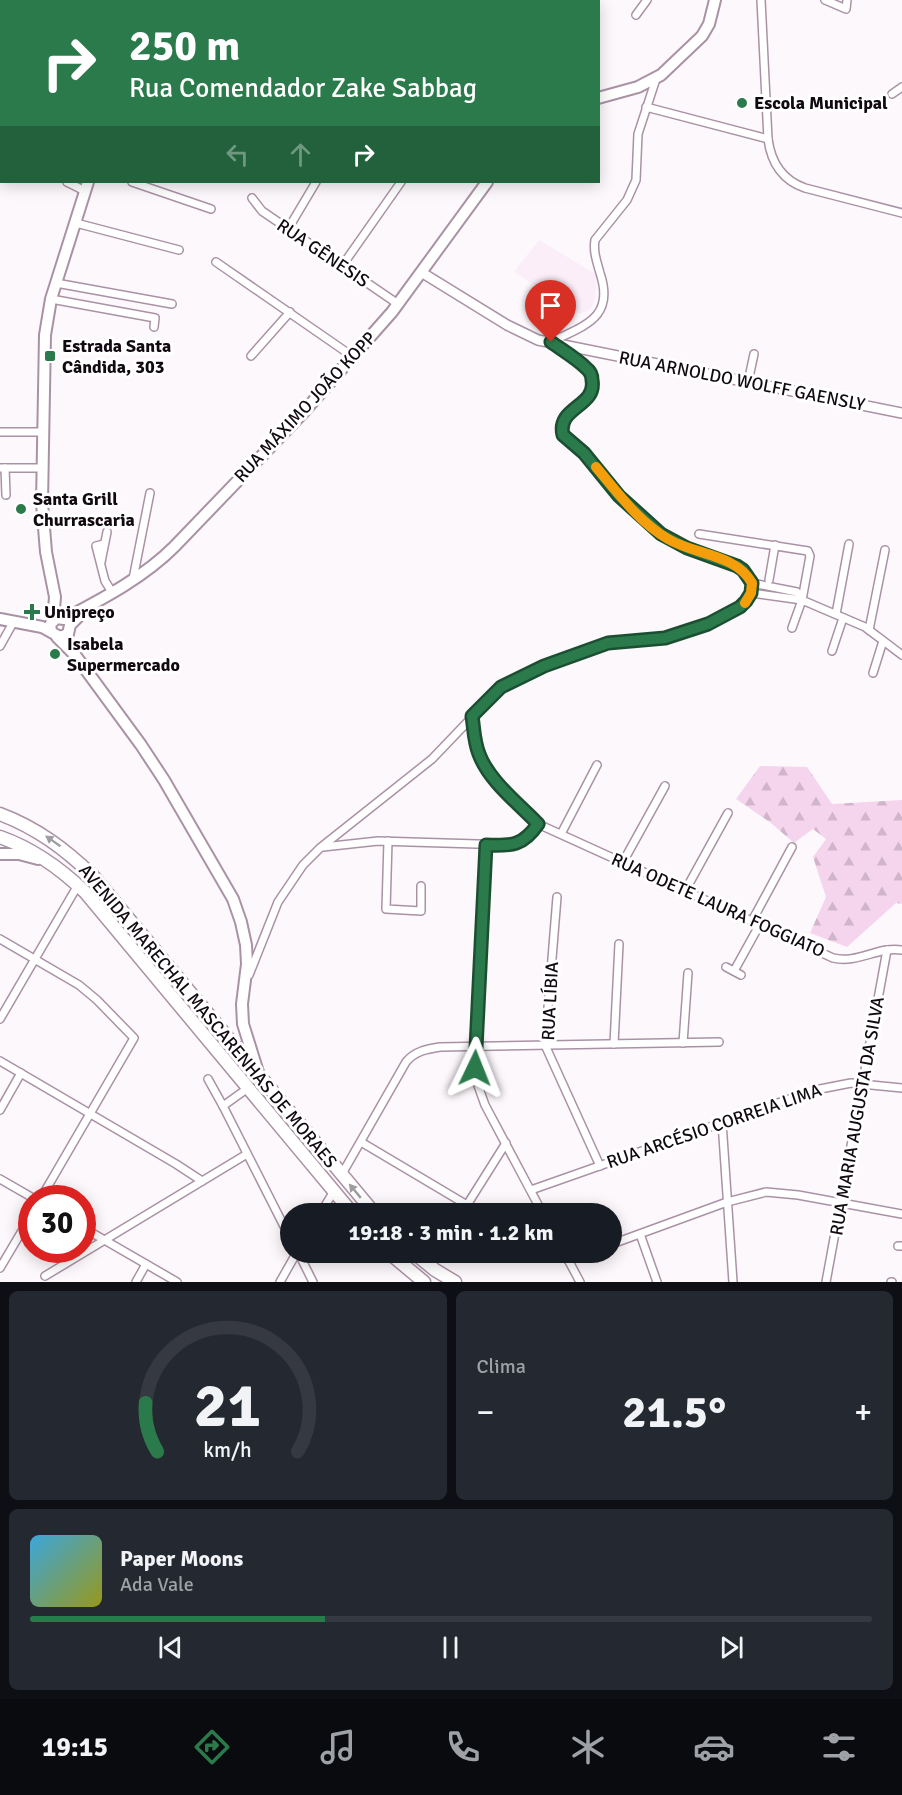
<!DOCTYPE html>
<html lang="pt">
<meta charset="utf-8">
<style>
body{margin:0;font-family:Signika,sans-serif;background:#242831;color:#f1f3f6;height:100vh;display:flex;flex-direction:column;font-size:22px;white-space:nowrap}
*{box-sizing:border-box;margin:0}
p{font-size:20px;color:#9ea1a6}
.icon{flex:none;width:33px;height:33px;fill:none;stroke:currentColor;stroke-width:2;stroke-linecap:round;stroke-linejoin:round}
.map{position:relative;height:1282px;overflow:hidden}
.sheet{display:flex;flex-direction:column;gap:9px;padding:9px;background:#0d0f14;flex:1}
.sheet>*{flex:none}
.guide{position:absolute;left:0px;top:0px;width:600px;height:183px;box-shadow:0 3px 15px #0003;background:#2b7a4b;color:#fff;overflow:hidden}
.speed{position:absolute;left:18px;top:1185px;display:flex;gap:12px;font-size:30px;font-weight:700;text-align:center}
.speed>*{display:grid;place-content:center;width:78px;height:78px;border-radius:50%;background:#171b24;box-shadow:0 3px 15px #0003;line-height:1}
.speed .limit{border:9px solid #d22;background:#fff;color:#111}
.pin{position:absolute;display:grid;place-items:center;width:51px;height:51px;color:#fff;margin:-62px -26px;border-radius:50% 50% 50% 0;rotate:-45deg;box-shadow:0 0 6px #0007}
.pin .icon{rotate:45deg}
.me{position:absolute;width:66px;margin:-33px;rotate:2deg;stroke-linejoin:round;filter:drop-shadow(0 0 4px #0008)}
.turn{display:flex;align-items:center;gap:21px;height:126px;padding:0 30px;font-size:27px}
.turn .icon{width:78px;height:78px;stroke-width:2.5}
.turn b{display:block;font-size:42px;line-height:51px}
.lanes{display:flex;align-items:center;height:57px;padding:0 30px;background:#0003;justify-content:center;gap:30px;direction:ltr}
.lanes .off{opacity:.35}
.big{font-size:45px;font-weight:800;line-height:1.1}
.sheet .widget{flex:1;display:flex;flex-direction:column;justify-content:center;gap:9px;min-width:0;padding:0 21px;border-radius:9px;background:#242831}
.sheet .dial{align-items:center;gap:0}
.dial svg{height:156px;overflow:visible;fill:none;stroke:#363941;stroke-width:7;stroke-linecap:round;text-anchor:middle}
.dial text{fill:#f1f3f6;stroke:none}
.song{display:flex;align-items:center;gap:18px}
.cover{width:72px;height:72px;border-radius:9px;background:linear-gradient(135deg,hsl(200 70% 55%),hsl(60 70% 35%))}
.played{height:6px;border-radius:3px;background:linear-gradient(90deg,#2b7a4b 35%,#363941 35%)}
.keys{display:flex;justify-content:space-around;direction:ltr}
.heat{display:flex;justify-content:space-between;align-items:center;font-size:33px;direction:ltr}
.sheet .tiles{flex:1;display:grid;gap:9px;grid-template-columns:1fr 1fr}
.widget:last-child{grid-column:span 2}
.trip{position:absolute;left:280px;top:1203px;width:342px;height:60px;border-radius:30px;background:#171b24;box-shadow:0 3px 15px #0003;font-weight:800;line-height:60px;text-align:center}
.menu{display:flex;height:96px;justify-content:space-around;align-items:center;background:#090b0e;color:#9ea1a6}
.menu .icon{width:42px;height:42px}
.menu .on{color:#2b7a4b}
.menu b{font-size:27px;color:#f1f3f6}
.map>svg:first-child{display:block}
.built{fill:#fbeef8}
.forest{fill:url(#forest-firs)}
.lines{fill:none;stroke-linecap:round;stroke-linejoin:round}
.minor-casing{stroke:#aa92a5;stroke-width:10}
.tertiary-casing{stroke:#aa92a5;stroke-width:12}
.secondary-casing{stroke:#aa92a5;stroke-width:14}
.primary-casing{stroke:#aa92a5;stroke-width:14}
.trunk-casing{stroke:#aa92a5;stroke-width:15}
.minor{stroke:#fff;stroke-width:7}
.tertiary{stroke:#fff;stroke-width:9}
.secondary{stroke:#fff;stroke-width:10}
.primary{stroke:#fff;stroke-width:10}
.trunk{stroke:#fff;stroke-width:12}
.oneway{fill:#a09da0}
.route-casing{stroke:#1c4f31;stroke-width:15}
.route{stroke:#2b7a4b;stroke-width:10}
.slow{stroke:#f59e0b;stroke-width:10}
.poi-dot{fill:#2b7a4b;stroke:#fff;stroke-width:2}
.labels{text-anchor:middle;stroke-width:6;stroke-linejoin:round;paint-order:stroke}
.poi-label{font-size:18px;font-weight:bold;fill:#120a11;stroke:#fff;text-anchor:start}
.street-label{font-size:18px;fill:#120a11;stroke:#fff}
</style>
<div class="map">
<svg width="902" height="1282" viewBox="0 0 902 1282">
<defs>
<pattern id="forest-firs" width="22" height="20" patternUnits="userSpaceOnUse" patternTransform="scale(1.5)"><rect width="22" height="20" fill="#f5d5ee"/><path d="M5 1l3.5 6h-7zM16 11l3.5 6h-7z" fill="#d1b6cb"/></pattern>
</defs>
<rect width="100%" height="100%" fill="#fdf8fc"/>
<path class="built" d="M539 240 597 275 595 299 591 309 580 314 514 272Z"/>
<path class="forest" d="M760 766 807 767 832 804 902 800V904L896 903 847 947 810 933 826 897 813 857 826 839 813 829 794 843 771 823 736 799Z"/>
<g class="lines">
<defs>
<g id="minor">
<path d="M198 0V2"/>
<path d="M271 0 272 2"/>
<path d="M338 0 340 2"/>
<path d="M761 0 768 139C771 162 782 180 805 188L902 213"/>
<path d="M825 0 846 9 847 0"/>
<path d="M445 2 446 0"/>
<path d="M636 15 647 0"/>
<path d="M892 94 902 87"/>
<path d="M646 107 768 139"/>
<path d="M0 145 2 146"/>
<path d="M67 182 85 191"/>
<path d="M132 182 211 209"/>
<path d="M252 198 262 211 398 304"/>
<path d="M76 223 179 250"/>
<path d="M288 229 316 182"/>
<path d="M216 262 352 356"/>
<path d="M342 266 401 182"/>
<path d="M56 283 172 304"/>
<path d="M51 299 155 318 154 327"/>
<path d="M251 356 290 312"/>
<path d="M748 382 754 354"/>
<path d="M0 432H43"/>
<path d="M0 468H42"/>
<path d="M5 468 6 495"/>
<path d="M699 534 808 551 810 556 802 600 792 628"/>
<path d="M104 544 96 546 105 581 112 592"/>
<path d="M101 562 107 532"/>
<path d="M133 579 150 493"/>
<path d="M769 580 775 545"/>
<path d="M752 583 797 592 802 600"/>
<path d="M751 593 802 600 865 627 902 655"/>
<path d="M836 614 849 544"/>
<path d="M869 630 885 550"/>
<path d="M0 646 14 621"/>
<path d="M832 651 843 618"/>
<path d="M873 673 883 641"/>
<path d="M473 716 476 743 483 762 496 780 538 824 833 958C858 964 878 946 902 950"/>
<path d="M561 834 597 765"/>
<path d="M388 841 386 909 421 911V886"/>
<path d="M486 845 475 1077 485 1105 543 1214"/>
<path d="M323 847 378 841 512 845 528 838 538 824"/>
<path d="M623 862 665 786"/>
<path d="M685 891 728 813"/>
<path d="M557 897 545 1045 600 1166"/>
<path d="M752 921 792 847"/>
<path d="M0 939 79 985 97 1000 134 1038 41 1198"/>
<path d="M726 967 741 975"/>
<path d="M734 971 760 924"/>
<path d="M249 975 278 902 303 865 320 848 432 759 501 687 532 670 608 643 653 640 692 631 740 607 751 593 752 583 749 576 737 566 677 544 651 525 619 496 584 453 563 435 562 425 564 419 590 395C600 368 569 355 551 342 585 325 615 318 600 273 597 262 593 252 595 240L627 200 636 180 638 134 656 79"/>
<path d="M0 1019 78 885"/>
<path d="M683 1043 688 973"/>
<path d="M614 1044 619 944"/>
<path d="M0 1061 176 1164 202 1181"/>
<path d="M208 1079 223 1106"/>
<path d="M248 1088 223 1106 291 1240"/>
<path d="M0 1110 21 1073"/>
<path d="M722 1122 733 1282"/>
<path d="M361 1142 467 1205 506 1143"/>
<path d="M342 1174 406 1062C415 1051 427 1049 440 1047L719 1042"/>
<path d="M0 1179 33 1198"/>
<path d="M531 1190 815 1090 851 1083 902 1088"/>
<path d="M320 1214 334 1191"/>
<path d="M82 1227 177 1282"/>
<path d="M640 1234 657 1282"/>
<path d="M612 1244 727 1202 766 1192 798 1195 902 1214"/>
<path d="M898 1246H902"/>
<path d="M298 1252 313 1282"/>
<path d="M564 1252 580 1282"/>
<path d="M568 1260 588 1252"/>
<path d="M0 1268 32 1214"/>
<path d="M45 1276 247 1154"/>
<path d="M136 1282 146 1264"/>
<path d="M280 1282 297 1252"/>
<path d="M826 1282 887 950"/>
<path d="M891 1282H892"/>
</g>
<path id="tertiary" d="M421 272 507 325 538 340 902 413"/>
<g id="secondary">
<path d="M116 0V2"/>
<path d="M598 98 638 87 661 75 702 36 709 24 715 0"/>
<path d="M0 619 42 627 60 637 68 634 70 625 81 614"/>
<path d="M53 620 55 597 46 552 42 503 45 335 51 299 88 182"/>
<path d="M51 631 50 625 56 618 64 619 70 616C106 597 145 576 174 547L301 415 392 312 487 182"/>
<path d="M57 637 75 655 141 745 164 780 233 899 241 922 246 945 247 964 242 1004 243 1024 258 1072"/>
</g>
<path id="primary" d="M0 854H19L38 859"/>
<g id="trunk">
<path d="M0 814C37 828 65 849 93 876L375 1214"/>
<path d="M0 837C34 849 60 868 85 892L353 1214"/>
<path d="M388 1252 424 1282"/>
<path d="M413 1252 435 1270 455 1282"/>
</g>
</defs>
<use href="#minor" class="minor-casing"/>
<use href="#tertiary" class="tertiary-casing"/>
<use href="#secondary" class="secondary-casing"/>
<use href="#primary" class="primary-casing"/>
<use href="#trunk" class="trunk-casing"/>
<use href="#minor" class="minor"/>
<use href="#tertiary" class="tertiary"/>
<use href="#secondary" class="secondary"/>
<use href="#primary" class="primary"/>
<use href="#trunk" class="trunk"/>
</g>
<defs><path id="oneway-solid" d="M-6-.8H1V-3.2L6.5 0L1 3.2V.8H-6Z" transform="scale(1.5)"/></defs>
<g class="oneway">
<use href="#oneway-solid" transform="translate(53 841) rotate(-145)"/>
<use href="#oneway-solid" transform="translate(355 1191) rotate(-130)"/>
</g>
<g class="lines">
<defs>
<path id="route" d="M475 1068 486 845C512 846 523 846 538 824 518 803 489 781 479 754 474 742 474 729 472 716L501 687 544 666 608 643 665 638 708 624 740 607 746 601 751 593 752 583 743 570 737 566 687 548 661 534 619 496 584 453 563 435C556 407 597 407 592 380 592 375 590 371 586 368 576 358 562 350 551 342"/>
</defs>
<use href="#route" class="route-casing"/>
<use href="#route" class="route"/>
<path class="slow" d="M596 467C618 493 638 521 668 539 695 555 736 554 752 583L751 593 745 603"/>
</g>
<g class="poi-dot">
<circle cx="742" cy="103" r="6"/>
<rect x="44" y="350" width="12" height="12" rx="3"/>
<circle cx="21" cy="509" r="6"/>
<path d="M29 603h6v6h6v6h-6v6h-6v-6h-6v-6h6z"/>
<circle cx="55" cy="654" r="6"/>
</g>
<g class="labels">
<g class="poi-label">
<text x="754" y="109">Escola Municipal</text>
<text x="62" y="352">Estrada Santa<tspan x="62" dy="21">Cândida, 303</tspan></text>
<text x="33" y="505">Santa Grill<tspan x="33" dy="21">Churrascaria</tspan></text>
<text x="44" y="618">Unipreço</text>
<text x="67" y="650">Isabela<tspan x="67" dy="21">Supermercado</tspan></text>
</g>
<g class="street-label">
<text transform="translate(323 253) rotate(34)" y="6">RUA GÊNESIS</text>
<text transform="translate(742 381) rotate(11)" y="6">RUA ARNOLDO WOLFF GAENSLY</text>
<text transform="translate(305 407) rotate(-47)" y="6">RUA MÁXIMO JOÃO KOPP</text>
<text transform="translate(718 905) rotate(24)" y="6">RUA ODETE LAURA FOGGIATO</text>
<text transform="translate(550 1001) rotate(-87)" y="6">RUA LÍBIA</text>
<text transform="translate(208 1016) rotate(50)" y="6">AVENIDA MARECHAL MASCARENHAS DE MORAES</text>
<text transform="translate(857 1116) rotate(-80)" y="6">RUA MARIA AUGUSTA DA SILVA</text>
<text transform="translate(714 1126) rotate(-19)" y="6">RUA ARCÉSIO CORREIA LIMA</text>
</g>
</g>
</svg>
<div class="speed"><div class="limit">30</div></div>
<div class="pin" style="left:551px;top:342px;background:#d93025"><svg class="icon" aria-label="arrive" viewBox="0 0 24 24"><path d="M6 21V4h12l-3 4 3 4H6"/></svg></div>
<svg class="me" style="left:475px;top:1068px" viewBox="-20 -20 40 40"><path d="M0-17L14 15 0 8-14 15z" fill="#2b7a4b" stroke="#fff" stroke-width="4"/></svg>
<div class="trip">19:18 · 3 min · 1.2 km</div>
<div class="guide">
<div class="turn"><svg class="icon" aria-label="right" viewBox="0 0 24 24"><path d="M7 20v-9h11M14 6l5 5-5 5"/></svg><div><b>250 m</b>Rua Comendador Zake Sabbag</div></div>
<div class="lanes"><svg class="icon off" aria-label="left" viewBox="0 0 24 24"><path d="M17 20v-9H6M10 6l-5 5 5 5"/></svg><svg class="icon off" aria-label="ahead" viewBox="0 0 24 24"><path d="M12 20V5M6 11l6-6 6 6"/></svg><svg class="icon" aria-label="right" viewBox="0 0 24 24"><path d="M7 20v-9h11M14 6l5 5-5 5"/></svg></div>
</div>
</div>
<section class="sheet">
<div class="tiles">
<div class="widget dial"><svg viewBox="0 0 100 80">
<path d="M14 69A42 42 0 1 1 86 69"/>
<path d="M14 69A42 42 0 0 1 8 44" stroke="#2b7a4b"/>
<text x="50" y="56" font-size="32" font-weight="700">21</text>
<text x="50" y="72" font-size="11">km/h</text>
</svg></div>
<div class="widget"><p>Clima</p>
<div class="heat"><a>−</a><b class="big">21.5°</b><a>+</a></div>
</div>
<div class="widget">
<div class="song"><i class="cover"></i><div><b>Paper Moons</b><p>Ada Vale</p></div></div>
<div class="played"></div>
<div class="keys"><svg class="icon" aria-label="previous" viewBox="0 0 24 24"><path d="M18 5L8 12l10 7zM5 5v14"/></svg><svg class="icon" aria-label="pause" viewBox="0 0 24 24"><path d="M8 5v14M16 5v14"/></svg><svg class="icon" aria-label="next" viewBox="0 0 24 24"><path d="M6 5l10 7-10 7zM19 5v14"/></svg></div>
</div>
</div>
</section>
<nav class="menu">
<b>19:15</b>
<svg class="icon on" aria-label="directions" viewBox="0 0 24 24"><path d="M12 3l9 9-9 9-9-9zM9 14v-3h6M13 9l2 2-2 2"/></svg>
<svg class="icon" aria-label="music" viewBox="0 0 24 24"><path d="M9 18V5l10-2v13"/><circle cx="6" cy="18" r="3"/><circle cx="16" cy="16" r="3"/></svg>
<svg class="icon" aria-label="phone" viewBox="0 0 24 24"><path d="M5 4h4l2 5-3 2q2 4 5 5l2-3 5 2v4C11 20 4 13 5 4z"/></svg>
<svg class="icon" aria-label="climate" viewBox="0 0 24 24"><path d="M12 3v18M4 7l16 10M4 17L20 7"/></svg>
<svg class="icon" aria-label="car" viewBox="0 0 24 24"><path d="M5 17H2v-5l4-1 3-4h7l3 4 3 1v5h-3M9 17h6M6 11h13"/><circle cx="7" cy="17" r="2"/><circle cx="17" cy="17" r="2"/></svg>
<svg class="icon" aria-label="filters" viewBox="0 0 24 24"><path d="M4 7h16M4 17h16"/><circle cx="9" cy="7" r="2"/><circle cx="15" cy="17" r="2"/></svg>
</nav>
